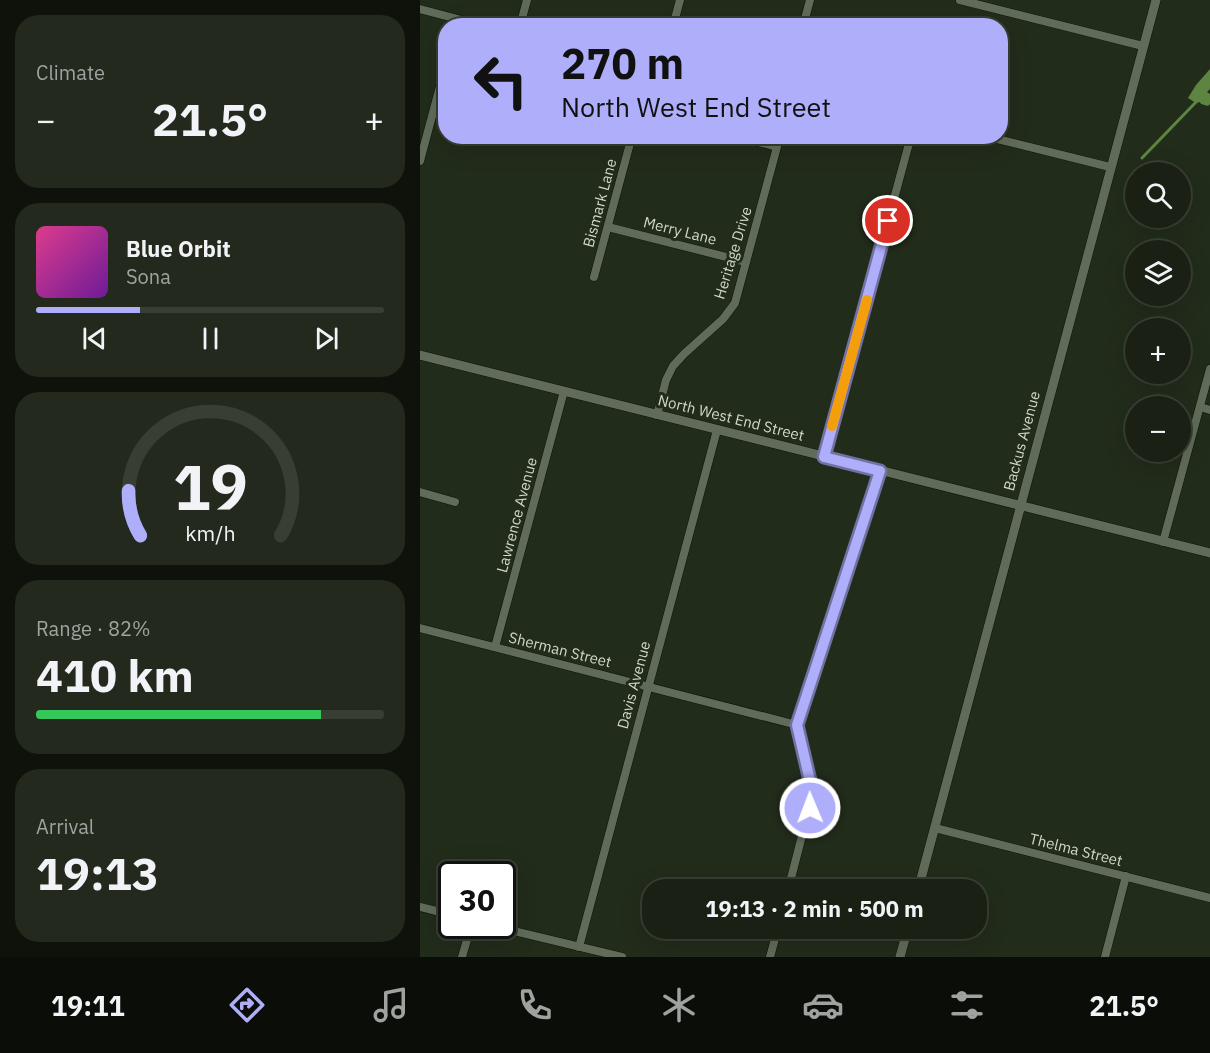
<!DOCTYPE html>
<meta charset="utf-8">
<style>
body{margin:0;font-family:"IBM Plex Sans",sans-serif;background:#23291d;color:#f1f3f6;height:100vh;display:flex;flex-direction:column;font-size:22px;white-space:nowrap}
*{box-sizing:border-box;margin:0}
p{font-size:20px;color:#9fa3a0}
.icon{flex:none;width:33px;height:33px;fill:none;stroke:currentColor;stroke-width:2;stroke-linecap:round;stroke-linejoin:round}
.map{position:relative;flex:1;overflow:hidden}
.sheet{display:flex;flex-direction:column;gap:15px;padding:15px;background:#0e120b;width:420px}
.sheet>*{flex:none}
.top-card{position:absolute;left:18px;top:18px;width:570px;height:126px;border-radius:24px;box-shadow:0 6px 24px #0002,0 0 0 2px #383e34;background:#aeaefa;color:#111;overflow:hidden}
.buttons{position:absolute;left:705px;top:162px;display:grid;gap:12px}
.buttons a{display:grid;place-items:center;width:66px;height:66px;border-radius:50%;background:#1a2114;box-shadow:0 6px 24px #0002,0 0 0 2px #383e34;font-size:30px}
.speed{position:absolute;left:18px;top:861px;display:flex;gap:12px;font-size:30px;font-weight:700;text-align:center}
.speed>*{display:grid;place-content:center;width:78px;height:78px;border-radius:50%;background:#1a2114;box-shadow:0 6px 24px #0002,0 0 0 2px #383e34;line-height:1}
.speed .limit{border:3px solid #111;border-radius:9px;background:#fff;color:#111}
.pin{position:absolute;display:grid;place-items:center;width:51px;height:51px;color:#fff;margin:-26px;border:3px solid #fff;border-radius:50%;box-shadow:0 2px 6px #0007}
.me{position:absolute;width:66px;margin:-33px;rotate:359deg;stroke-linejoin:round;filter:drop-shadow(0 0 4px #0008)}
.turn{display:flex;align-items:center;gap:21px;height:126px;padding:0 24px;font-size:27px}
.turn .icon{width:78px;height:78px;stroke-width:2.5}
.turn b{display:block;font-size:42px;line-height:51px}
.big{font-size:45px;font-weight:700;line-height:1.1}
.sheet .tile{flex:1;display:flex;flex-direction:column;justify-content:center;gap:9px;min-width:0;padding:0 21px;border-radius:24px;background:#23291d}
.sheet .dial{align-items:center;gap:0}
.dial svg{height:156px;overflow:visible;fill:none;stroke:#383e34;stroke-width:7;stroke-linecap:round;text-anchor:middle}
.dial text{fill:#f1f3f6;stroke:none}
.song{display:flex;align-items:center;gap:18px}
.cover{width:72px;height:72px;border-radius:9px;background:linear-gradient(135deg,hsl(330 70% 55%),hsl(280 70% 35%))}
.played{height:6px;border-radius:3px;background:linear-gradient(90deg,#aeaefa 30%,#383e34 30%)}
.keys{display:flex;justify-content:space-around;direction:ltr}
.heat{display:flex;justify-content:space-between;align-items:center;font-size:33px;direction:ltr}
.charge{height:9px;border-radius:4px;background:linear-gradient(90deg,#34c759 82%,#383e34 0)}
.trip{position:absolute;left:222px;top:879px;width:345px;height:60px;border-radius:24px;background:#1a2114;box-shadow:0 6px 24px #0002,0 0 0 2px #383e34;font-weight:700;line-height:60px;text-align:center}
.tabs{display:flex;height:96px;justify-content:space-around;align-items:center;background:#0a0d08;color:#9fa3a0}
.tabs .icon{width:42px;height:42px}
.tabs .selected{color:#aeaefa}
.tabs b{font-size:27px;color:#f1f3f6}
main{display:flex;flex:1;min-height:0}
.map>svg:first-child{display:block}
.water{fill:#5e8442}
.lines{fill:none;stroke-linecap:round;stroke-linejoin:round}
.stream{stroke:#5e8442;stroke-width:3}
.minor-casing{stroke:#0b1405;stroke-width:9}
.tertiary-casing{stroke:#0b1405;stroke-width:10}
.minor{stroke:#606c59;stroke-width:8}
.tertiary{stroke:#606c59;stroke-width:9}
.route-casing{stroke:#7171a2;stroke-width:15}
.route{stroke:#aeaefa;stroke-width:10}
.slow{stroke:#f59e0b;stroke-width:10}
.labels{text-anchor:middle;stroke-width:6;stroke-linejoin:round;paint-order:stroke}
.street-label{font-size:15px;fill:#d0d7cc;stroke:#222c1b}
</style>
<main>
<section class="sheet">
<div class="tile"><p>Climate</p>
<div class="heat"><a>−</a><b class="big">21.5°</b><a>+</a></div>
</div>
<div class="tile">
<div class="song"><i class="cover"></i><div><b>Blue Orbit</b><p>Sona</p></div></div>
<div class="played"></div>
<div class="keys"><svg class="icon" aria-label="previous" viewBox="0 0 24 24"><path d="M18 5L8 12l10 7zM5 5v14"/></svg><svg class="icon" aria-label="pause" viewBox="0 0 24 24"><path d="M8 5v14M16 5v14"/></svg><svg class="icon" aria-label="next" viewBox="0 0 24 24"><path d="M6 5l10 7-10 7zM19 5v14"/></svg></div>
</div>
<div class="tile dial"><svg viewBox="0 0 100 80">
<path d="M14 69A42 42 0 1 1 86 69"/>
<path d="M14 69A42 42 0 0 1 8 46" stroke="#aeaefa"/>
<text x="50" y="56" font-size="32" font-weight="700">19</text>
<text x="50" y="72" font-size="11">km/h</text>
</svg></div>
<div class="tile"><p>Range · 82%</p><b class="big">410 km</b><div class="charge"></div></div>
<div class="tile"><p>Arrival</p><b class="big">19:13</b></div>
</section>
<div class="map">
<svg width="790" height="957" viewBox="0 0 790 957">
<rect width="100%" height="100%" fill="#222c1b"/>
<path class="water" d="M790 69V89L787 92 790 94V104L788 106 781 104 780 102 776 103 768 98 776 85Z"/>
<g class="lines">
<path class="stream" d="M722 158 777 101"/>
<defs>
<g id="minor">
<path d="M540 0 723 46"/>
<path d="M0 9 64 26"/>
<path d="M100 26 107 0"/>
<path d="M253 26 260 0"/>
<path d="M383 26 390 0"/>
<path d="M565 136 690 167"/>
<path d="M0 161 26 64"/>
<path d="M188 227 326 262"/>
<path d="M174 277 212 136"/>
<path d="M780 407 790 410"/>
<path d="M237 415 246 380 253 366 264 354 303 319 315 303 357 147 316 136"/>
<path d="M404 457 491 136"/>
<path d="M0 492 35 502"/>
<path d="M743 542 790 369"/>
<path d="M0 628 377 725"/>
<path d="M75 647 144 391"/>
<path d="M515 828 790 898"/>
<path d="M368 890 392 797 377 725 460 471"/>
<path d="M0 907 32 915"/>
<path d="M73 926 202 957"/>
<path d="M159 947 297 430"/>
<path d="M42 957 51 926"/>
<path d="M350 957 358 928"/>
<path d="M685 957 706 876"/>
</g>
<g id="tertiary">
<path d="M0 355 790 553"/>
<path d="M498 890 736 0"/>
<path d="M480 957 488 928"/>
</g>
</defs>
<use href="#minor" class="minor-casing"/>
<use href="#tertiary" class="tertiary-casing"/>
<use href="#minor" class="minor"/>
<use href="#tertiary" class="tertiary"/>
</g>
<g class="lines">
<defs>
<path id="route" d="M390 808 392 797 391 785 377 725 460 471 404 457 468 221"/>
</defs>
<use href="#route" class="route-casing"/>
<use href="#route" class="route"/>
<path class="slow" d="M412 426 447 300"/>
</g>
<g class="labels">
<g class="street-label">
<text transform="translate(180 203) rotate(-75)" y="5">Bismark Lane</text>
<text transform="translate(260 231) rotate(14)" y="5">Merry Lane</text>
<text transform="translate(313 253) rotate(-73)" y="5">Heritage Drive</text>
<text transform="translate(311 418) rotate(14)" y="5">North West End Street</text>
<text transform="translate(602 441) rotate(-75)" y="5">Backus Avenue</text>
<text transform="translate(97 515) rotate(-75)" y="5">Lawrence Avenue</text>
<text transform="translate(140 650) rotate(14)" y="5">Sherman Street</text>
<text transform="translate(214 685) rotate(-75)" y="5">Davis Avenue</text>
<text transform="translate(656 850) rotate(14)" y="5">Thelma Street</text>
</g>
</g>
</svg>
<div class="buttons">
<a><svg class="icon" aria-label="search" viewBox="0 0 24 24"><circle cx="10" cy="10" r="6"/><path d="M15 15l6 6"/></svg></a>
<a><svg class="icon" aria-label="layers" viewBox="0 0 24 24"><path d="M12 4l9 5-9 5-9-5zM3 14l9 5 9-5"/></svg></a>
<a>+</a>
<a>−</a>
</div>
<div class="speed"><div class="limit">30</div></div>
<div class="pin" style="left:468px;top:221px;background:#d93025"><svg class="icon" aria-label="arrive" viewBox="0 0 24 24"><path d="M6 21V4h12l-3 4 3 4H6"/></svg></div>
<svg class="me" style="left:390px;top:808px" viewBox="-20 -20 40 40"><circle r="17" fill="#aeaefa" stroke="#fff" stroke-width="3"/><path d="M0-11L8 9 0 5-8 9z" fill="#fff"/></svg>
<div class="trip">19:13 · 2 min · 500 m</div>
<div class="top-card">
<div class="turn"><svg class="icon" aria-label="left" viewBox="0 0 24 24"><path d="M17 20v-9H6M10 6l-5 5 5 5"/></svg><div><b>270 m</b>North West End Street</div></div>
</div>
</div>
</main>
<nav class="tabs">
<b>19:11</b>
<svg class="icon selected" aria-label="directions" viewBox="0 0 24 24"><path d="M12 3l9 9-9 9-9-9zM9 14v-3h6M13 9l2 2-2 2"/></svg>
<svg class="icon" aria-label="music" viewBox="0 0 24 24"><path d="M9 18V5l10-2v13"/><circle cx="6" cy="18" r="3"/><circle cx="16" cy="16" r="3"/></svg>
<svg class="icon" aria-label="phone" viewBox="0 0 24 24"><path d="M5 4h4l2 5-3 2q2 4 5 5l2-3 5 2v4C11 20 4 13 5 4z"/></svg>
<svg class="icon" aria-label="climate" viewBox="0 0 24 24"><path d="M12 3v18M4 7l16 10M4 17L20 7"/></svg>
<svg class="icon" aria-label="car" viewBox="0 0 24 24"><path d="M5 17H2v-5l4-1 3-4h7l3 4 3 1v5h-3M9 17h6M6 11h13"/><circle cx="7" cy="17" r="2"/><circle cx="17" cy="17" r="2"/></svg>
<svg class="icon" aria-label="filters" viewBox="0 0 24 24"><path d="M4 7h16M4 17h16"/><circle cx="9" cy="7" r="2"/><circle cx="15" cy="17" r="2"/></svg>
<b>21.5°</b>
</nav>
